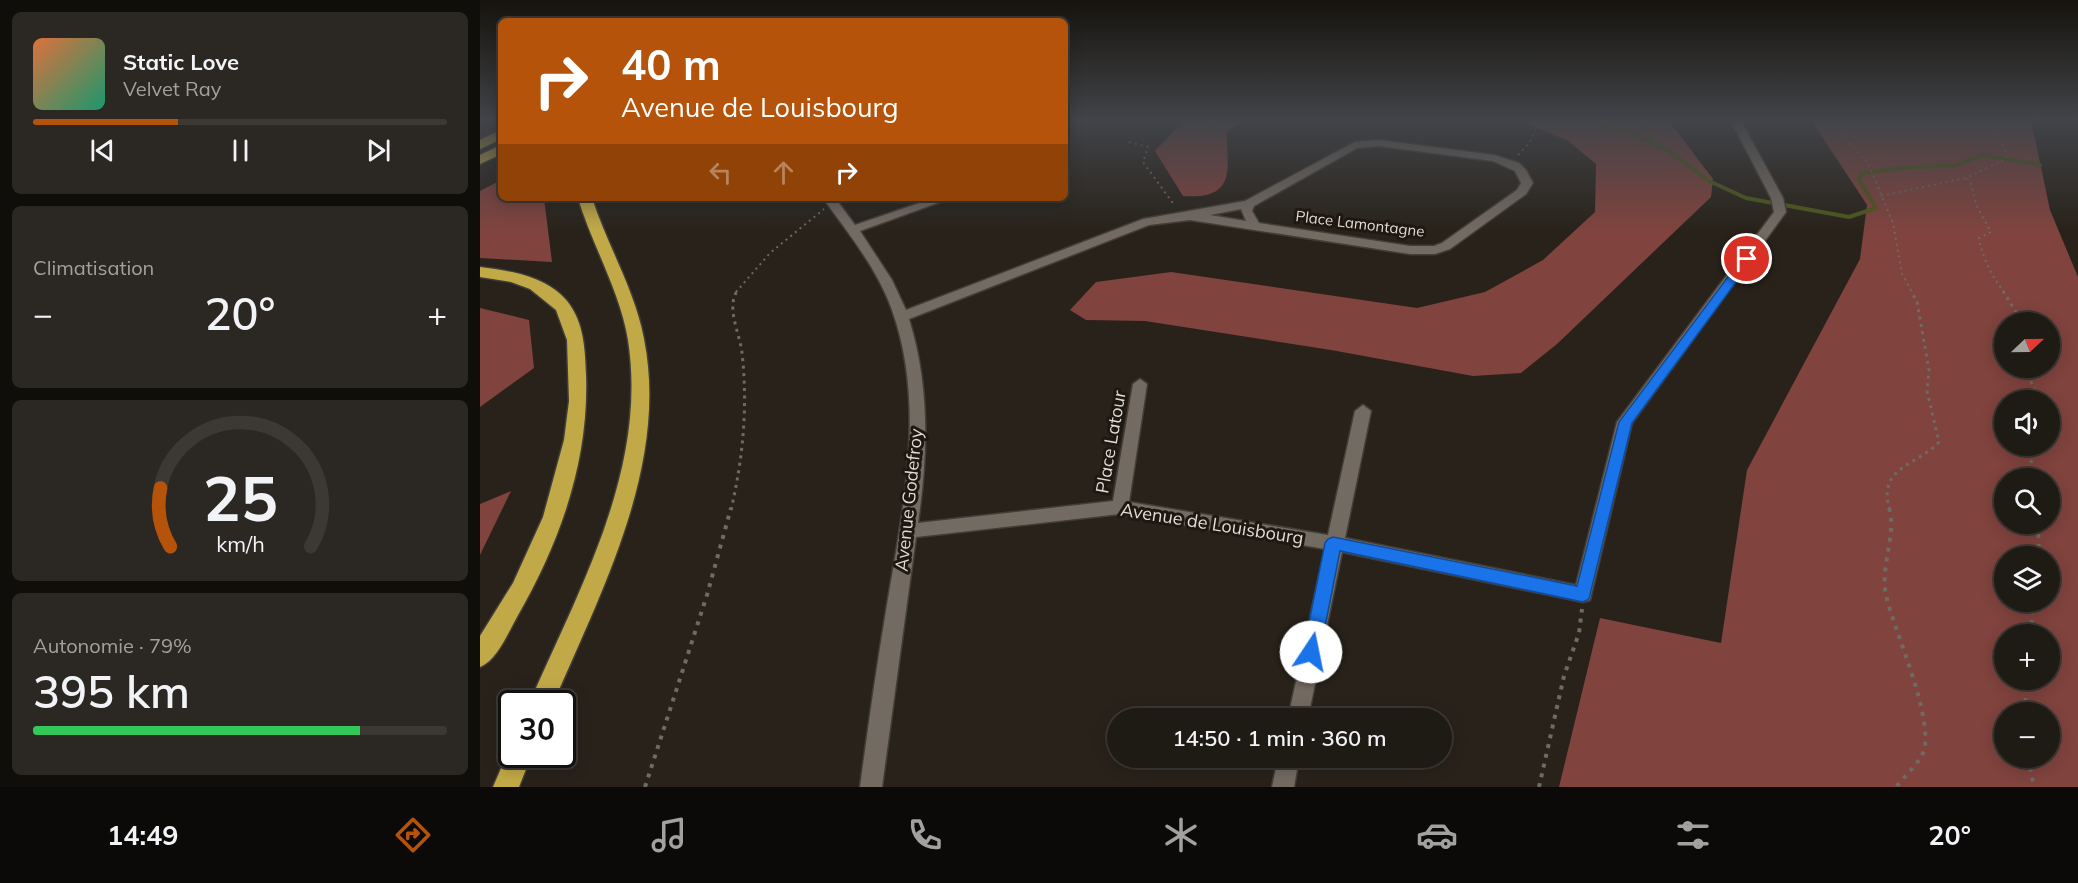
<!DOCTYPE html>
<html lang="fr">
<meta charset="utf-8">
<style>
body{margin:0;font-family:Mulish,sans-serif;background:#2b2722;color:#f1f3f6;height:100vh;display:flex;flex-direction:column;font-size:22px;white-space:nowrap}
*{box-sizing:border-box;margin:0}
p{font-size:20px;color:#a1a1a0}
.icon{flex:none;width:33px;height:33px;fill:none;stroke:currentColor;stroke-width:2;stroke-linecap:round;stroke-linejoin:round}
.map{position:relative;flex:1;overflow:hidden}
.side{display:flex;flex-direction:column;gap:12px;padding:12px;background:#100e0b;width:480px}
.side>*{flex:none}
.guide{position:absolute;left:18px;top:18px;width:570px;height:183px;border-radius:9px;box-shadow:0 3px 15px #0003,0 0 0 2px #3c3834;background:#b45309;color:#fff;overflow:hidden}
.needle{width:39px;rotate:68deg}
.fabs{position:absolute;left:1514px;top:312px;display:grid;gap:12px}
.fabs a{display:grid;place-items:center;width:66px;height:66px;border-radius:50%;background:#1e1a14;box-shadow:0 3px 15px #0003,0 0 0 2px #3c3834;font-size:30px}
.speed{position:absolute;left:18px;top:690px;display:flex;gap:12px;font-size:30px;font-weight:700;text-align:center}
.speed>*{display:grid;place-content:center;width:78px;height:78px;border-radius:50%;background:#1e1a14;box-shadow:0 3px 15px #0003,0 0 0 2px #3c3834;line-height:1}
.speed .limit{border:3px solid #111;border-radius:9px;background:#fff;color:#111}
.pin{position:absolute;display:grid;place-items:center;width:51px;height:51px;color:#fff;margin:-26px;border:3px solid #fff;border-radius:50%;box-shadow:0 2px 6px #0007}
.me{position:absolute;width:66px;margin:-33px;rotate:11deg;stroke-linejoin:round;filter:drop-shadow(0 0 4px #0008)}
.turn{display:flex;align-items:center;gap:21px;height:126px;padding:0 24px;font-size:27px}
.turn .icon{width:78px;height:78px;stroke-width:2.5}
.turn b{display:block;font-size:42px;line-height:51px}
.lanes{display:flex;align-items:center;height:57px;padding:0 24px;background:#0003;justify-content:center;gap:30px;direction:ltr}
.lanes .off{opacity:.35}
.big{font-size:45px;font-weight:600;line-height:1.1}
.side .card{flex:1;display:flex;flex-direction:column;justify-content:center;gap:9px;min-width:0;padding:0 21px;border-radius:9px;background:#2b2722}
.side .dial{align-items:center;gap:0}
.dial svg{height:156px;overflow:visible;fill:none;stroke:#3c3834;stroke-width:7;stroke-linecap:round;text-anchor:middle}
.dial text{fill:#f1f3f6;stroke:none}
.song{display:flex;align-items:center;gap:18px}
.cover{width:72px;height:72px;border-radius:9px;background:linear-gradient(135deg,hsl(20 70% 55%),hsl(160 70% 35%))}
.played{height:6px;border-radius:3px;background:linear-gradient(90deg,#b45309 35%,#3c3834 35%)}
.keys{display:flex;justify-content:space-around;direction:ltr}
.heat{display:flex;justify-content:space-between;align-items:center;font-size:33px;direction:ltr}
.charge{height:9px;border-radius:4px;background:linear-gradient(90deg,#34c759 79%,#3c3834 0)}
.trip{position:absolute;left:627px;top:708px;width:345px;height:60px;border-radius:30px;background:#1e1a14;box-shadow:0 3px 15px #0003,0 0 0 2px #3c3834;font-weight:600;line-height:60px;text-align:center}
.dock{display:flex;height:96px;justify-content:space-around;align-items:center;background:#0c0a08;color:#a1a1a0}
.dock .icon{width:42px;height:42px}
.dock .selected{color:#b45309}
.dock b{font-size:27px;color:#f1f3f6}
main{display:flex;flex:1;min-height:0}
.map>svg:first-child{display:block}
.forest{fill:#80433e;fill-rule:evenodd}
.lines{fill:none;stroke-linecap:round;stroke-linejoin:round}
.stream{stroke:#4d581b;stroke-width:4}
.minor-casing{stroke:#423d37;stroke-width:3}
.highway-casing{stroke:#423d37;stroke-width:3}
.path-far2{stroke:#6f6a63;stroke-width:2;stroke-dasharray:2 4;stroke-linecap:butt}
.path-far1{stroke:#6f6a63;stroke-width:3;stroke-dasharray:3 4.5;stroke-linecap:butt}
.path{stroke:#6f6a63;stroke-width:4;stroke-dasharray:4 6;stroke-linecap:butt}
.minor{fill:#736b62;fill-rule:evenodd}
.highway{fill:#c2a947;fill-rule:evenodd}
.route{fill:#1a73e8;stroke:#114b97;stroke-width:1.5}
.labels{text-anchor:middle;stroke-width:6;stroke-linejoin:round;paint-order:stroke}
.far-street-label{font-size:15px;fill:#dfdbd6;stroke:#1f1811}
.street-label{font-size:18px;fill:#dfdbd6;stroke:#1f1811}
</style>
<main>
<section class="side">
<div class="card">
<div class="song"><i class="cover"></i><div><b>Static Love</b><p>Velvet Ray</p></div></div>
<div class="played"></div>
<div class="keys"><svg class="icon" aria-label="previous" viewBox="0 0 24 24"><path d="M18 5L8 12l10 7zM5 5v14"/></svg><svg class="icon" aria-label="pause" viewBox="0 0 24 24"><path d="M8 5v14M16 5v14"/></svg><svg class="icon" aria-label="next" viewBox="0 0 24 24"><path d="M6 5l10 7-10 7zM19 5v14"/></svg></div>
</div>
<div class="card"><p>Climatisation</p>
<div class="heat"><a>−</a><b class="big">20°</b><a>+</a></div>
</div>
<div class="card dial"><svg viewBox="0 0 100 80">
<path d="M14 69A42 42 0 1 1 86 69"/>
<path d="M14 69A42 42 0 0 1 9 39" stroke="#b45309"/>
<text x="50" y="56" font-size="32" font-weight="700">25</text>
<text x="50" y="72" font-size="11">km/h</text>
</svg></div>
<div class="card"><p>Autonomie · 79%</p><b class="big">395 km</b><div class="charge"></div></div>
</section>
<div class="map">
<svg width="1598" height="787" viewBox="0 0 1598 787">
<rect width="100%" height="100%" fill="#28221a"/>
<g class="forest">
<path d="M703 121H762L746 132C749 171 755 200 703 196L675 151Z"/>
<path d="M1039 121H1189L1233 179 1231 197 1077 344 1041 373 993 376 851 350 665 321 606 320 590 310 616 282 691 272 937 308 1005 292 1063 260 1115 212 1116 164 1087 140Z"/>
<path d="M1332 121H1550L1552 125 1570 210 1598 277V787H1079L1120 618 1241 643 1267 470 1380 259 1387 205ZM1569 322V368H1524V322ZM1524 400H1569V446H1524ZM1524 478H1569V524H1524ZM1569 556V602H1524V556ZM1569 634V680H1524V634ZM1524 712H1569V758H1524Z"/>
<path d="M21 180V198H64L72 262 0 258V191Z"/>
<path d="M0 308 49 320 54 368 0 407Z"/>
<path d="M31 491 0 555V504Z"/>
</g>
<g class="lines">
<g class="stream">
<path d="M1105 121 1150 133 1187 150 1229 181 1266 198 1369 217 1396 208 1379 179 1382 173 1429 167 1475 166 1502 155 1560 165"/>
<path d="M1163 121 1172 143"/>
<path d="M724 134 732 121"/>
</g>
<defs>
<g id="minor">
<path d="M1251 121H1261L1303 198 1306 212 1152 423 1110 600 1103 602 862 552 828 718H808L845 549 640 514 436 537 402 787H380C388 728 396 670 406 611 422 512 447 408 412 310 397 268 368 233 343 198H355L375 225 454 198H471L380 231 412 280 426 310 663 219 765 201 875 142 899 140 1014 155 1039 163 1046 170 1053 183 1046 194 970 249 955 254H930L710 220 669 225 429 319C450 387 448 454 438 523L633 501 653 384 660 379 667 384 649 502 848 535 875 411 883 405 891 411 865 538 1096 585 1137 422 1294 212 1291 198ZM899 146 1013 161 1035 171 1041 183 1037 190 962 243 954 246H930L779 223 772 211 774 206 877 148ZM761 209 766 221 730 215Z"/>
<path d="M798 758H819L814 787H792Z"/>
</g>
<g id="highway">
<path d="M21 130V139L0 149V140Z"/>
<path d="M21 145V154L0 164V155Z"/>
<path d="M98 198H112C127 245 155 290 164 339 189 465 121 591 73 704H49C99 589 168 469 148 340 140 291 112 245 98 198Z"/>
<path d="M0 267C31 271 66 276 87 301 104 322 105 349 106 375 109 462 80 542 37 617 28 633 17 660 0 667V636L33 583 63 517 84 440 89 401 87 340 76 310 50 289 31 282 0 277Z"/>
<path d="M31 745 32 754H52L39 787H13Z"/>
</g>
</defs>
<use href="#minor" class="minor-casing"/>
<use href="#highway" class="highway-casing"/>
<g class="path-far2">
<path d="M1348 121 1388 163 1413 223 1422 274 1432 292"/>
<path d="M1513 121 1509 123 1525 148 1526 159 1486 178 1491 184 1496 205 1511 232 1499 238C1503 259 1511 275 1524 292"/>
<path d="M649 142 668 147 663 162 695 206"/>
<path d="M1038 155 1050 142 1059 121"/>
<path d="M1401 196 1486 178"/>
<path d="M256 292 290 253 344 209"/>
</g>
<g class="path-far1">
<path d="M1523 291 1542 322"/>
<path d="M1544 368 1560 400"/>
<path d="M1554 446 1550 454 1554 478"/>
<path d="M251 510C263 458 268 407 262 353 260 334 246 308 257 291"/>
<path d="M1410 510C1396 467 1437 466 1459 442L1447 391 1449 370 1437 302 1431 291"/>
</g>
<g class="path">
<path d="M1409 508C1417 533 1400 566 1406 595 1413 629 1458 725 1442 755 1436 766 1424 777 1416 787"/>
<path d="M1558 524 1559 556"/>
<path d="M1551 634 1553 602"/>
<path d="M1544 712 1548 680"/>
<path d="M1548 758 1554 787"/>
<path d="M165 787 227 595 251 508"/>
<path d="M1059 787 1084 676 1099 633 1102 609"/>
</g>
<use href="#minor" class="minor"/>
<use href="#highway" class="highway"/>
</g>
<linearGradient id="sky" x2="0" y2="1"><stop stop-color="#16130e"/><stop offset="0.52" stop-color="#424449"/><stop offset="1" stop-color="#424449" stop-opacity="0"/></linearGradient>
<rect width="1598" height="231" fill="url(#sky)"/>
<path class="route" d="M1263 257 1273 259 1152 423 1109 599 1103 602 860 551 840 652 838 658 831 660 825 658 823 652 845 543 848 539 853 537 1097 586 1139 422Z"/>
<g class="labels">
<g class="far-street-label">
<text transform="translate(880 224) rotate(7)" y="5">Place Lamontagne</text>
</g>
<g class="street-label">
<text transform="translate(631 442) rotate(-80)" y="6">Place Latour</text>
<text transform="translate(429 500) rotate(-84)" y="6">Avenue Godefroy</text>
<text transform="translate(732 524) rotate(9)" y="6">Avenue de Louisbourg</text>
</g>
</g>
</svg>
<div class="fabs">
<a><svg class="needle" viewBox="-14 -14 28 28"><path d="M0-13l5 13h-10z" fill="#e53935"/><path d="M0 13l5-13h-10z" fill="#a1a1a0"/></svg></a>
<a><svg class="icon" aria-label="sound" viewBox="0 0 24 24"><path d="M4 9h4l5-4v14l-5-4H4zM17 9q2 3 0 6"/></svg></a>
<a><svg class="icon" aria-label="search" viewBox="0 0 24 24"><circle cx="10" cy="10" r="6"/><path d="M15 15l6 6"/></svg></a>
<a><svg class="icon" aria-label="layers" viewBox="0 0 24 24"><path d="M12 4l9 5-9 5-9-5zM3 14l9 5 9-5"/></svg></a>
<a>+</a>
<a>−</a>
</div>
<div class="speed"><div class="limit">30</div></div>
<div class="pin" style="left:1267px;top:259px;background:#d93025"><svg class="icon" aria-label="arrive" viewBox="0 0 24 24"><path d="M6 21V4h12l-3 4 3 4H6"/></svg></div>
<svg class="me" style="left:831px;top:652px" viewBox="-20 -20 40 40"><circle r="19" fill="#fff"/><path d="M0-13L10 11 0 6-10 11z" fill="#1a73e8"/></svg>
<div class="trip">14:50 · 1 min · 360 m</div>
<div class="guide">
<div class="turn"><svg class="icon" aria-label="right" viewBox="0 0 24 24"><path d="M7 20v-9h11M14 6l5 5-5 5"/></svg><div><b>40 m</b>Avenue de Louisbourg</div></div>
<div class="lanes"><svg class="icon off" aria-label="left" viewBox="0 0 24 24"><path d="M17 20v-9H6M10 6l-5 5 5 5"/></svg><svg class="icon off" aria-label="ahead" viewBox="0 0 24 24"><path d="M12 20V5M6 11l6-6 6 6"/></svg><svg class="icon" aria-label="right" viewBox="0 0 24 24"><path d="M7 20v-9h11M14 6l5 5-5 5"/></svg></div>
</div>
</div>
</main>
<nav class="dock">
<b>14:49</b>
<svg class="icon selected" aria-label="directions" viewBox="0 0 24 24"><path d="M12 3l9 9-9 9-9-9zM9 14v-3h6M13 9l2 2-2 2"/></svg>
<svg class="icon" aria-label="music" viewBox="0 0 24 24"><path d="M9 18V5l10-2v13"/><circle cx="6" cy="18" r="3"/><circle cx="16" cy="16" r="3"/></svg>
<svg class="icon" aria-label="phone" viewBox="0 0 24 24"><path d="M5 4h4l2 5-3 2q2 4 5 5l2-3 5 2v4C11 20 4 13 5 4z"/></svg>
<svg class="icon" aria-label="climate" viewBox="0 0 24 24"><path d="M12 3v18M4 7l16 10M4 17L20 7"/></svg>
<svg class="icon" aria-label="car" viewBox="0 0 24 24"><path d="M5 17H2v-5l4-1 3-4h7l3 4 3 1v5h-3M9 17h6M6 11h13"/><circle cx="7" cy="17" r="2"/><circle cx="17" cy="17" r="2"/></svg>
<svg class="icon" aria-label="filters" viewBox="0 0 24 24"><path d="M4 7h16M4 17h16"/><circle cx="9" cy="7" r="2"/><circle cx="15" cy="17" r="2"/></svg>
<b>20°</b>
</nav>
